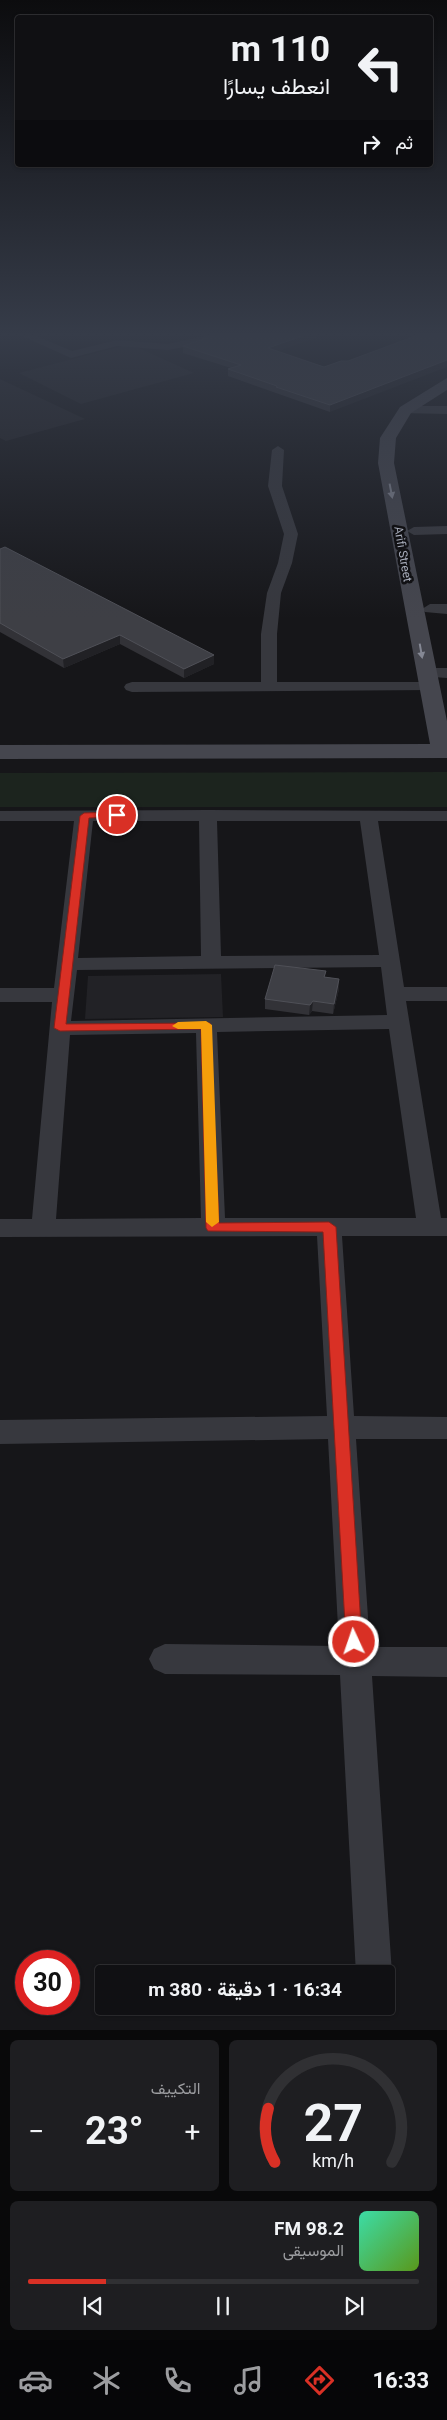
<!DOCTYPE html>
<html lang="ar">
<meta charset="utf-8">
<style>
body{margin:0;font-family:Roboto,Vazirmatn,sans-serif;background:#1e1e21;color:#f1f3f6;direction:rtl;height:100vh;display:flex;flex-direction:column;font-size:19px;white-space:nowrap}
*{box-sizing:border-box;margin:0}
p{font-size:16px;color:#9c9da0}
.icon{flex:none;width:28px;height:28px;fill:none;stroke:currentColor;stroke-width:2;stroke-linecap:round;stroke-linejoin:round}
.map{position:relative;height:2030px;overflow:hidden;direction:ltr}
.details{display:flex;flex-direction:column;gap:10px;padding:10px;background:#09090a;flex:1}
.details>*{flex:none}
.banner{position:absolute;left:15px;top:15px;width:418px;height:152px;border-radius:5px;box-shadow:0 1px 4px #0004,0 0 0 1px #303033;direction:rtl;background:#101013;color:#f1f3f6;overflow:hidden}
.speed{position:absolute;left:15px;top:1950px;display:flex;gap:10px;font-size:25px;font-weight:700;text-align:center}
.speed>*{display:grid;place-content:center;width:65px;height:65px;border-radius:50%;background:#101013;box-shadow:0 1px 4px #0004,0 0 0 1px #303033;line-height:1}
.speed .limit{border:8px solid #d22;background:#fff;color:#111}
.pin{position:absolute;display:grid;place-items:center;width:42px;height:42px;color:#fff;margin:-21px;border:2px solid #fff;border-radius:50%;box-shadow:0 1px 5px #0007}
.me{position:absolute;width:55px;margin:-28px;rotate:357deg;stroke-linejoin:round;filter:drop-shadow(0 0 4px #0008)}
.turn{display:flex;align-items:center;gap:18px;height:105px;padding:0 20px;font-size:22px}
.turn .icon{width:65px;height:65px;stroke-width:2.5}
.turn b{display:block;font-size:35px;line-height:42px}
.then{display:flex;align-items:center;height:48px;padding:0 20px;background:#0003;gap:10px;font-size:19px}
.big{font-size:38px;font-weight:700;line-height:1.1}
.details .widget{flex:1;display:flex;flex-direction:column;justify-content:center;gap:8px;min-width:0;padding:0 18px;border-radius:8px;background:#1e1e21}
.details .dial{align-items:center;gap:0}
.dial svg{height:130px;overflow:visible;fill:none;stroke:#303033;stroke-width:7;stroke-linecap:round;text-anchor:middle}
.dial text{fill:#f1f3f6;stroke:none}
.song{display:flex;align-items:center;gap:15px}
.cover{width:60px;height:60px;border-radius:8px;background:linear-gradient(135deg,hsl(160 70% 55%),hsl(90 70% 35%))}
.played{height:5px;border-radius:2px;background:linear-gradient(90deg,#d93025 20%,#303033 20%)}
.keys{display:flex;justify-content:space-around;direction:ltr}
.heat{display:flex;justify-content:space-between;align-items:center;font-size:28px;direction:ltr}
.details .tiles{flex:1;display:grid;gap:10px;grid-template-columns:1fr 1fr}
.widget:last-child{grid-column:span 2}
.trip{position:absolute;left:95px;top:1965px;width:300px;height:50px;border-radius:5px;background:#101013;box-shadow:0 1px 4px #0004,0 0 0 1px #303033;font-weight:700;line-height:50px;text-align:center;direction:rtl}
.dock{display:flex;height:80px;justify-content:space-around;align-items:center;background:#060608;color:#9c9da0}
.dock .icon{width:35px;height:35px}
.dock .active{color:#d93025}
.dock b{font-size:22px;color:#f1f3f6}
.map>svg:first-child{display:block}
.built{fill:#222226}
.green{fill:#1c241e}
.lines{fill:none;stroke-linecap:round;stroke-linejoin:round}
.street{fill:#37383e;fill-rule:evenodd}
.secondary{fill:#45464e;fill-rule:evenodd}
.wall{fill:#323237}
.shaded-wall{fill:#212125}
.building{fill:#3e3f45;stroke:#4f5057}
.oneway{fill:#858894}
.route{fill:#d93025;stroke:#8d1f18}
.slow{fill:#f59e0b}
.labels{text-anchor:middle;stroke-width:5;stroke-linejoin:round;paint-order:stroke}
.far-street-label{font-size:12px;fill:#a7acba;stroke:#111114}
</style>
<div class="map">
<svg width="447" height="2030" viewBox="0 0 447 2030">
<rect width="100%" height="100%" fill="#161619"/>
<g class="built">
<path d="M130 344 194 373 81 404 19 373Z"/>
<path d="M0 379 85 419 6 441 0 438Z"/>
<path d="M221 974 223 1017 85 1019 88 976Z"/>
</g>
<path class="green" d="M447 772V807H0V773Z"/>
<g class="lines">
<g class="street">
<path d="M20 335H34L72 351 117 340 168 344 209 335H225L206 343 168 350 117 346 71 358Z"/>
<path d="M405 406H447V414L401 413 399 410 401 407Z"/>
<path d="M278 446 284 450 282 486 298 534 292 563 281 593 277 634V682H428L434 684 436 687 434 690 132 692 126 690 124 687 126 684 132 682H261V634L267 593 278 563 284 534 268 486 272 450Z"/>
<path d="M447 526V534L414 535 407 531 414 527Z"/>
<path d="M430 604H447V614L425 612 422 609Z"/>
<path d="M425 668H447V678L419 676 417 673 419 670Z"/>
<path d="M208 810 447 811V821H378L404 987H447V1001H406L441 1218H447V1236H342L354 1416 447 1417V1439H356L370 1647H447V1677L372 1676 392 1974 386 1987V1974H356L340 1675 165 1674 154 1669 149 1659 154 1649 165 1644 339 1646 328 1439 0 1444V1420L327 1416 317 1236 0 1237V1219H32L52 1002H0V988H54L74 821H0V811ZM93 821H199L201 956 78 958ZM217 821H360L379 955 221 956ZM381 967 387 1015 71 1021 77 970ZM389 1029 416 1218H225L217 1032ZM196 1033 201 1218 56 1219 70 1035Z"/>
</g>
<path class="secondary" d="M447 378V390L411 413 396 438 394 463 447 721V758L0 759V745L430 744 378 463 380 438 400 407Z"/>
</g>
<g class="wall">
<path d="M323 335 277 351 324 367 341 361 330 412 228 376V369L231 368 183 353V346Z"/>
<path d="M0 549 214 655V664L184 678 120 644 64 668 0 632Z"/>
<path d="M326 971 325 977 339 979V989L333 1014 312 1011 309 1015 265 1009V999Z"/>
</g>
<g class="shaded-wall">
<path d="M305 335H323L268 355V348Z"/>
<path d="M447 360V367L330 412V405Z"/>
<path d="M120 635V644L64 668 63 659Z"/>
<path d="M214 655V664L184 678V669Z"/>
<path d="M339 979V989L333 1014 334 1004Z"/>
<path d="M313 1001 312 1011 309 1015 310 1005Z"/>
</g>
<g class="building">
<path d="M216 335H305L268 348 324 367 341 361H348L418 335H447V360L330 405 276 387 277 386 228 369 241 365 183 346Z"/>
<path d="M5 547 214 655 184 669 120 635 63 659 0 623V549Z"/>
<path d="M275 965 326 971 324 977 339 979 334 1004 313 1001 310 1005 265 999Z"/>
</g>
<defs><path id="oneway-solid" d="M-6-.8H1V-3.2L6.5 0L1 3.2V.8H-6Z" transform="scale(1.25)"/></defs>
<g class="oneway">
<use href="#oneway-solid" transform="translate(391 491) rotate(79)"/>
<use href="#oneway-solid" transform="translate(421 651) rotate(80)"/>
</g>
<linearGradient id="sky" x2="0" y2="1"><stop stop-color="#0c0c0e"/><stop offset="0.54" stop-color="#363c49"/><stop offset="1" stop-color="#363c49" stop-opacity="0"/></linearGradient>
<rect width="447" height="619" fill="url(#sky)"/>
<path class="route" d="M117 812 121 815 120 817 89 818 66 1024 210 1023 219 1223 329 1222 336 1227 362 1642 360 1647 354 1650 348 1647 346 1642 323 1232 208 1231 206 1228 201 1029 60 1031 54 1028 80 816 84 813Z"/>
<path class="slow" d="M206 1021 212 1025 219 1222 212 1227 206 1222 201 1029H178L172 1026 178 1022Z"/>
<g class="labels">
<g class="far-street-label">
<text transform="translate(403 554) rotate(80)" y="4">Arifi Street</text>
</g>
</g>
</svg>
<div class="speed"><div class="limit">30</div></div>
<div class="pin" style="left:117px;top:815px;background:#d93025"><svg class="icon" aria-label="arrive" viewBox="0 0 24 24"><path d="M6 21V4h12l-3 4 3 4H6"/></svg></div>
<svg class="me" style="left:354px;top:1642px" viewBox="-20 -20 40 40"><circle r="17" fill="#d93025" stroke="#fff" stroke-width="3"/><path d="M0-11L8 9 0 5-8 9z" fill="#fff"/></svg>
<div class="trip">16:34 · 1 دقيقة · 380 m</div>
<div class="banner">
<div class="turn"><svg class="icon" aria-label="left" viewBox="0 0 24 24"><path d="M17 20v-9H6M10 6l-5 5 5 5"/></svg><div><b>110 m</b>انعطف يسارًا</div></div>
<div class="then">ثم<svg class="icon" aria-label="right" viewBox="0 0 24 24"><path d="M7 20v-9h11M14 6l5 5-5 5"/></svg></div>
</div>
</div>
<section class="details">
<div class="tiles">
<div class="widget dial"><svg viewBox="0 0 100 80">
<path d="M14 69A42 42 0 1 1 86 69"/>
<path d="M14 69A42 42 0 0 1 10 36" stroke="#d93025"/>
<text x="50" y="56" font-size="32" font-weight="700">27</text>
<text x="50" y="72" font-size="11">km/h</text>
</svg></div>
<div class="widget"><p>التكييف</p>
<div class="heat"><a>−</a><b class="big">23°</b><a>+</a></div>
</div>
<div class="widget">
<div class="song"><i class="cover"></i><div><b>98.2 FM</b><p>الموسيقى</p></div></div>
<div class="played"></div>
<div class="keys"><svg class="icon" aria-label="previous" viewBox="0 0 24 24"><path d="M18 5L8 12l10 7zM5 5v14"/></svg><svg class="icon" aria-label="pause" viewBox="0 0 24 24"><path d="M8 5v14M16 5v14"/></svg><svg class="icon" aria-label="next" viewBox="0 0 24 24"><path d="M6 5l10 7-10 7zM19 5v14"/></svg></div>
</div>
</div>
</section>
<nav class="dock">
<b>16:33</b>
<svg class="icon active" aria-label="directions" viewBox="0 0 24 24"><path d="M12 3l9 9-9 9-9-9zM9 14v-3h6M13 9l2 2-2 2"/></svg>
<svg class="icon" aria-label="music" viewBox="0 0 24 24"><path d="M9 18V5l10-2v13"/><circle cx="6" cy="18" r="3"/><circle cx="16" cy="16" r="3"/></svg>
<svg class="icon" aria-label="phone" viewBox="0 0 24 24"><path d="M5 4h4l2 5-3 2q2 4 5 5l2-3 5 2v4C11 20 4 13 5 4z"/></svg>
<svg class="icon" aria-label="climate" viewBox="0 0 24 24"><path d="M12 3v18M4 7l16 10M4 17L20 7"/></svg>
<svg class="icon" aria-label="car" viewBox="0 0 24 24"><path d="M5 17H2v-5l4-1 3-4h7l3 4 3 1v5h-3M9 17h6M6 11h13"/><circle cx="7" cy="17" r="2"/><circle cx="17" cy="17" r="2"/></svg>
</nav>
